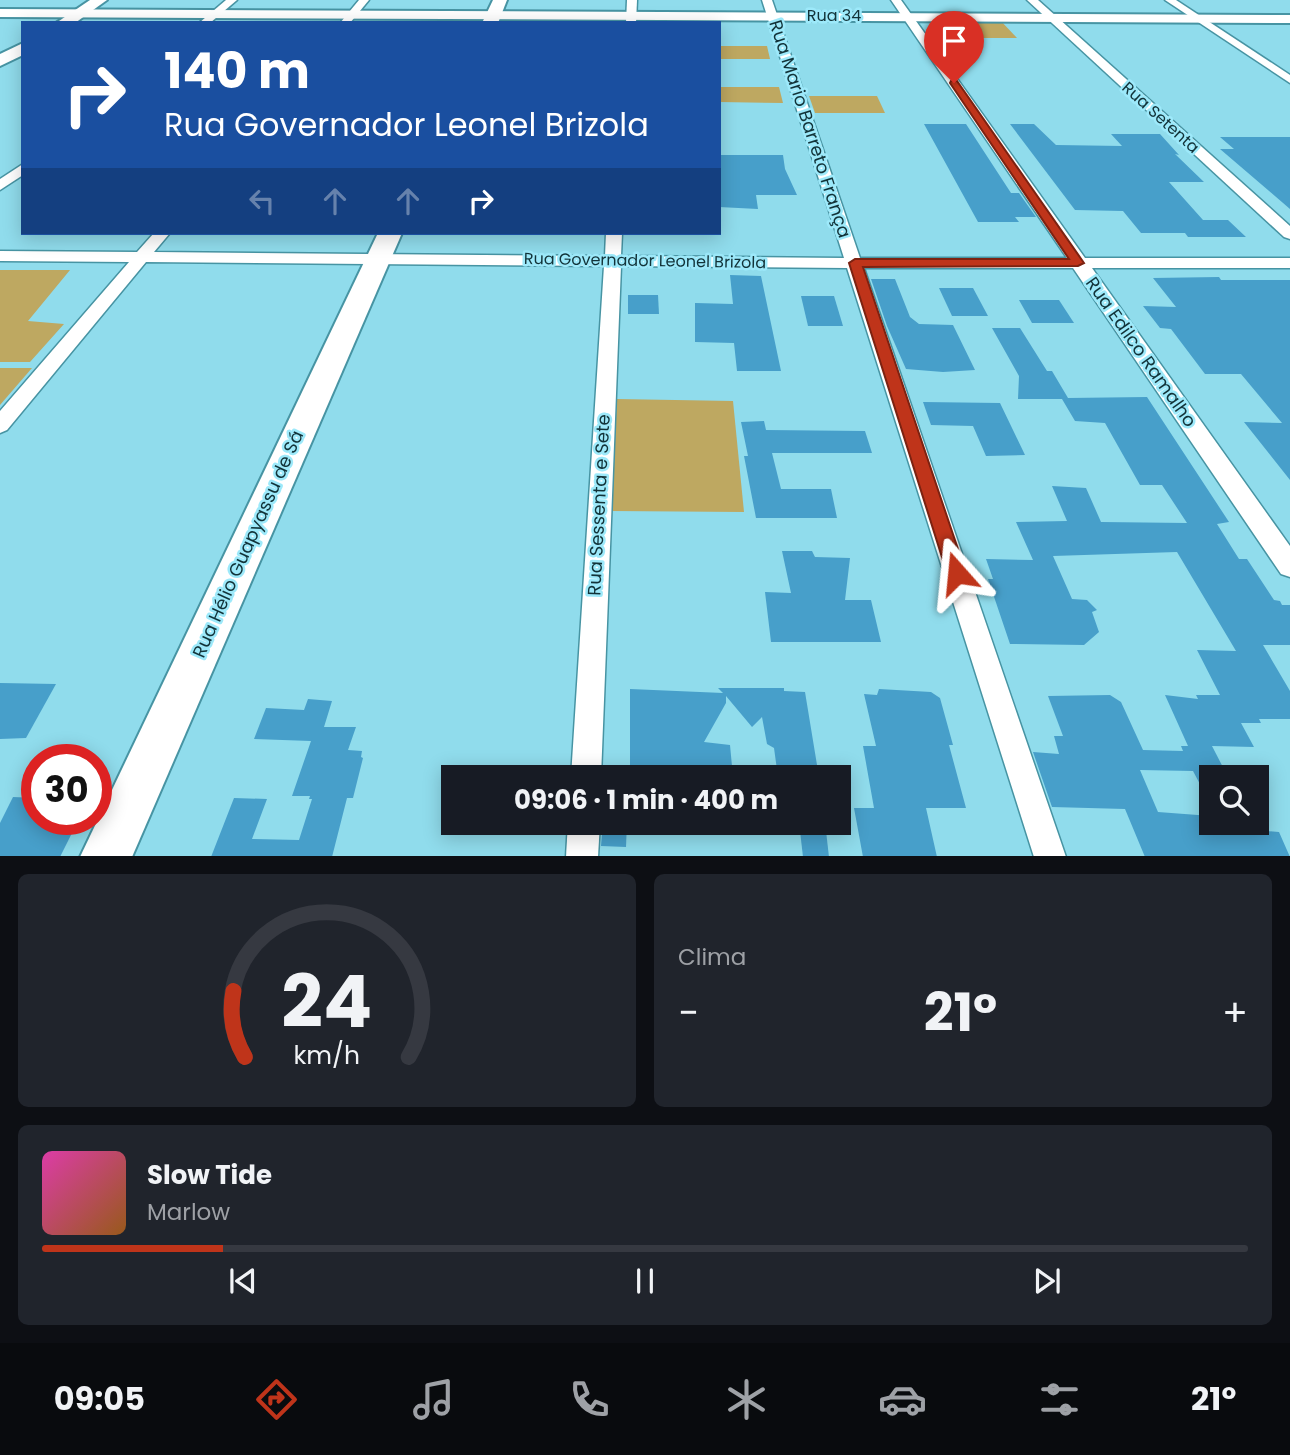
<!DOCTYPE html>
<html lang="pt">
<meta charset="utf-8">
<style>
body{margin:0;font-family:Poppins,sans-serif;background:#20242c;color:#f1f3f6;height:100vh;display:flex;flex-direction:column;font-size:26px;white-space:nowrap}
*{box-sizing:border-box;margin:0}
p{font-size:23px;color:#9ea1a6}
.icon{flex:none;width:38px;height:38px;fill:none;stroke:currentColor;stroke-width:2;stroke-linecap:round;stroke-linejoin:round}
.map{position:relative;height:856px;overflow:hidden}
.details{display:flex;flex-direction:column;gap:18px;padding:18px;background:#0d0f14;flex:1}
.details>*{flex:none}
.top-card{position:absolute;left:21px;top:21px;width:700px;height:214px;border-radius:0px;box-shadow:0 4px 18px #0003;background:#1a4fa0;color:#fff;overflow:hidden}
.controls{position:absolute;left:1199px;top:765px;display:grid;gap:14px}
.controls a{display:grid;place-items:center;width:70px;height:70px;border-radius:0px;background:#171b24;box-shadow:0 4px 18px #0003;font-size:35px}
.speed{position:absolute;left:21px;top:744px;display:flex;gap:14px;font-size:35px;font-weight:700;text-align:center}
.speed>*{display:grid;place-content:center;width:91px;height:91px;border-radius:50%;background:#171b24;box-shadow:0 4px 18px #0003;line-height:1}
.speed .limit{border:10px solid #d22;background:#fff;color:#111}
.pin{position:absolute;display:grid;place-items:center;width:60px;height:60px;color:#fff;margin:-72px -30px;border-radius:50% 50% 50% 0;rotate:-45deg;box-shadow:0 0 7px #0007}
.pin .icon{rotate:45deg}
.me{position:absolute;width:77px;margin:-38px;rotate:342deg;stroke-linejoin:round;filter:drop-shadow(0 0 5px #0008)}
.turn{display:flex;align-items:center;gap:24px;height:147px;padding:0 28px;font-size:32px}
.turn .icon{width:91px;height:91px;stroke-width:2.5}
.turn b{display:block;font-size:49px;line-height:60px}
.lanes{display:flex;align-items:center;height:66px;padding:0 28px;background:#0003;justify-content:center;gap:35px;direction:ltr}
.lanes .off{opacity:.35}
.big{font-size:52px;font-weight:700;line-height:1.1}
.details .card{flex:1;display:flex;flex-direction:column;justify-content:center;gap:10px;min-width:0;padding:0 24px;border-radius:10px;background:#20242c}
.details .dial{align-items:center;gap:0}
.dial svg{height:182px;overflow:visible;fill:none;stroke:#363941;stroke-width:7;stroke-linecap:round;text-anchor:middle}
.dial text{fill:#f1f3f6;stroke:none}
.song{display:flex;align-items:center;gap:21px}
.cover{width:84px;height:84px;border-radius:10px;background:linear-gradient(135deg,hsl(320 70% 55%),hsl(30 70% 35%))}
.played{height:7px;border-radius:4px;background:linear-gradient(90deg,#bf341a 15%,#363941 15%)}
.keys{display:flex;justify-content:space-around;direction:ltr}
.heat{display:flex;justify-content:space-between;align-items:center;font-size:38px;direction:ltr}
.details .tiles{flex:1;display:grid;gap:18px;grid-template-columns:1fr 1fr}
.card:last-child{grid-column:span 2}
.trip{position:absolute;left:441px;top:765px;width:410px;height:70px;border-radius:0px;background:#171b24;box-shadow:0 4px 18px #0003;font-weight:700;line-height:70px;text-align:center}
.tab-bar{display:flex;height:112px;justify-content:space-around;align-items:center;background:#090b0e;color:#9ea1a6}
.tab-bar .icon{width:49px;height:49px}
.tab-bar .current{color:#bf341a}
.tab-bar b{font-size:32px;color:#f1f3f6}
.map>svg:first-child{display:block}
.green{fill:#bea861}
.building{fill:#479fca}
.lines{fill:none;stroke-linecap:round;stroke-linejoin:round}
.minor-casing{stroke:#4794a3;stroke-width:3}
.tertiary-casing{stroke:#4794a3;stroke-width:4}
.primary-casing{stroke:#4794a3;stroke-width:4}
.minor{fill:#fff;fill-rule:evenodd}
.tertiary{fill:#fff;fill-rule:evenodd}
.primary{fill:#fff;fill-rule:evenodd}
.route{fill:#bf341a;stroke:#7c2211;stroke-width:2}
.labels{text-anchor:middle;stroke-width:5;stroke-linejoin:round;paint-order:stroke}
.far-street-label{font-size:16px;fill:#123339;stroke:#9de9fa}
.street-label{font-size:18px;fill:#123339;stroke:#9de9fa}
</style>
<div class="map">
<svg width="1290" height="857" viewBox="0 0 1290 857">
<rect width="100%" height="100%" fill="#90dcec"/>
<g class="green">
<path d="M964 18 999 19 1017 38H980Z"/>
<path d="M719 46H767L770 59H719Z"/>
<path d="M719 87H779L783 103 719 102Z"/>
<path d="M809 96H877L885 113H815Z"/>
<path d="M0 270H70L28 321 64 324 30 362H0Z"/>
<path d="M0 368H32L0 405Z"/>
<path d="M617 399 733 401 744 512 610 511Z"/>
</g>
<g class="building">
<path d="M924 124H966L1011 193H1019L1036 217H1015L1019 222H978Z"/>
<path d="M1010 124H1034L1056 145 1122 146 1111 134H1160L1179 155 1175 154 1204 182H1169L1203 220H1228L1246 237H1188L1185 233H1141L1123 211 1075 210Z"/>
<path d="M1220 137H1290V209L1220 149H1234Z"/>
<path d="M719 155H783L785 169 797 195H756L758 209 719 207Z"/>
<path d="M730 275 761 276 781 371H737L734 343 695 342V303L733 304Z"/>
<path d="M1219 277 1221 280H1290V480L1244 422 1282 423 1241 374H1205L1171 329 1160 328 1143 306 1176 307 1153 278Z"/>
<path d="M871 279H895L910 317 919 324 953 325 975 370 943 372 906 369 887 326Z"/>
<path d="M939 288H973L988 316H952Z"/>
<path d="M628 295H658L659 314H628Z"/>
<path d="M801 296H834L843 326H808Z"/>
<path d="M1019 300H1059L1074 323H1032Z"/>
<path d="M992 328H1020L1047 371H1052L1068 398 1147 397 1229 522 1217 524 1239 559H1247L1274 600 1280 601 1282 605H1290V645H1263L1290 691V719H1259L1261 723H1241L1254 747 1212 746 1228 777H1211V805L1193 771 1140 770 1158 812 1211 816V822H1251L1255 830 1279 832 1290 857H1145L1125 809 1052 807 1033 752 1059 754 1054 736H1063L1048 696 1110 695 1121 702 1143 750 1183 751 1181 746H1188L1165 695 1198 699 1196 695H1220L1197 650 1236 651 1177 552 1053 556 1072 599 1087 600 1097 610 1092 612 1099 632 1084 645 1010 644 988 579H993L986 559 1033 560 1016 522 1067 521 1052 486 1086 488 1101 522 1187 523 1162 485H1140L1105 423 1075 421 1062 399H1018L1019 376Z"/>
<path d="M923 402 1000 403 1025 455 986 456 973 426 931 425Z"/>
<path d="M764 421 766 430 865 431 872 453H772L781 489H831L837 518H756L744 456H748L741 422Z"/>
<path d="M782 551H812L815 557 850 558 845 600H871L881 642H771L765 592 791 593Z"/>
<path d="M0 683 56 684 26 738 0 739Z"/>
<path d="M718 688H784V691L805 692 819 777H778L774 748 767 744 762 717 752 727 726 696V703L704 742 730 745 733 777H630V689L723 693Z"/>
<path d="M879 689 931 692 940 698 953 745H949L966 808H926L937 857H863L854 808H874L863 746H876L864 694 877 695Z"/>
<path d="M308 699 332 701 324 727H356L348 750 362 751 361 757 363 758 353 798H347L332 857H211L234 798 267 799 252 839 299 840 312 799H309L310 796H292L311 741 254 739 266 708 304 710Z"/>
<path d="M13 797 37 798V819H79L60 857H0V823Z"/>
<path d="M603 822H627L626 847 601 846Z"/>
<path d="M799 822H825L829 857H803Z"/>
</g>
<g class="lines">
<defs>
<g id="minor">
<path d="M226 0H237L210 23H199Z"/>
<path d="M359 0H369L350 23H340Z"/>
<path d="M627 0H637L636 23H626Z"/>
<path d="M762 0H772L860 258H1067L891 0H901L1085 258H1290V268H1092L1290 546V577L1281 574 1073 268H864L1066 857H1034L847 268 621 266 601 777H571L604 266 146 262 7 430 0 433V411L129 262 0 261V251L137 252 154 233H170L154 252 605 256 606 233H622L621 256 844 258Z"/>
<path d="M1027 0H1038L1290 226V239L1284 237Z"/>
<path d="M1165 0H1176L1290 75V83Z"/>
<path d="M23 164V175L0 190V179Z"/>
<path d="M568 822H600L598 857H566Z"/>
</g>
<path id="tertiary" d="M0 9 1290 15V23L0 17Z"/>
<g id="primary">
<path d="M90 0H107L75 23H56Z"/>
<path d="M493 0H507L498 23H482Z"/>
<path d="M23 43V55L0 66V54Z"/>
<path d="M378 233H402L132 857H80Z"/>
</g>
</defs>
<use href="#minor" class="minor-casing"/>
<use href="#tertiary" class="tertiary-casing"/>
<use href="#primary" class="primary-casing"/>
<use href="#minor" class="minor"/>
<use href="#tertiary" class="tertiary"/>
<use href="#primary" class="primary"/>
</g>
<path class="route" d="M951 81H957L1084 263 1078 266 863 267 966 573 963 578 957 581 950 578 947 573 849 263 855 259H1069L950 83Z"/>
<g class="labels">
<g class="far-street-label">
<text x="834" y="21">Rua 34</text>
<text transform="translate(1161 117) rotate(42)" y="6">Rua Setenta</text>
<text transform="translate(645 260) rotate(1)" y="6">Rua Governador Leonel Brizola</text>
</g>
<g class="street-label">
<text transform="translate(810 129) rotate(72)" y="6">Rua Mario Barreto França</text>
<text transform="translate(1141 352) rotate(55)" y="6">Rua Edilco Ramalho</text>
<text transform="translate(599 505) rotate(-87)" y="6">Rua Sessenta e Sete</text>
<text transform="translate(248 544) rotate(-66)" y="6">Rua Hélio Guapyassu de Sá</text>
</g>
</g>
</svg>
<div class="controls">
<a><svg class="icon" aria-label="search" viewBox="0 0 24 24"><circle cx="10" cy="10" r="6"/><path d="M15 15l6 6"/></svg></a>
</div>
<div class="speed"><div class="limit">30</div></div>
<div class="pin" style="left:954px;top:83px;background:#d93025"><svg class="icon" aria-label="arrive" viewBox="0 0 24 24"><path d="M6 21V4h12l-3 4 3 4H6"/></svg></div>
<svg class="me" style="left:957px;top:573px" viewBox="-20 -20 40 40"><path d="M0-17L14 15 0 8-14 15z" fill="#bf341a" stroke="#fff" stroke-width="4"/></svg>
<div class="trip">09:06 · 1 min · 400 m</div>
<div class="top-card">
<div class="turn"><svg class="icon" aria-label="right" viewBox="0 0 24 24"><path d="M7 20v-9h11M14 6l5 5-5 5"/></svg><div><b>140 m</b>Rua Governador Leonel Brizola</div></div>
<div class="lanes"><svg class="icon off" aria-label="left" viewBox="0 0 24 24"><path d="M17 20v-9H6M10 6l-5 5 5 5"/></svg><svg class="icon off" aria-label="ahead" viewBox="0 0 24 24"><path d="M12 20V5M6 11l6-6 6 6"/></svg><svg class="icon off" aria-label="ahead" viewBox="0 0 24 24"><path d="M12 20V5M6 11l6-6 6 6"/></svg><svg class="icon" aria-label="right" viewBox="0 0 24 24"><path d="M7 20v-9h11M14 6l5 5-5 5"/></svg></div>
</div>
</div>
<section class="details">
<div class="tiles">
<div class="card dial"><svg viewBox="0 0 100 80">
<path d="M14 69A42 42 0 1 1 86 69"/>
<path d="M14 69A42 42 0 0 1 9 40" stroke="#bf341a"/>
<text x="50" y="56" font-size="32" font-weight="700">24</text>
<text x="50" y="72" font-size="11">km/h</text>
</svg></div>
<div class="card"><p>Clima</p>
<div class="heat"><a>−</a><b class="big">21°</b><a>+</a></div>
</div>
<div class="card">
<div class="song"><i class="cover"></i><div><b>Slow Tide</b><p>Marlow</p></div></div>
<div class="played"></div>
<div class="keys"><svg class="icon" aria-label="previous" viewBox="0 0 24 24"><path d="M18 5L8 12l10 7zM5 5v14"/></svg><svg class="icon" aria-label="pause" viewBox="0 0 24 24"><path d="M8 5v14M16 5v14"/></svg><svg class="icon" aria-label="next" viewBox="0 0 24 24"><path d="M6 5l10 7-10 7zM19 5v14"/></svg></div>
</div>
</div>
</section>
<nav class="tab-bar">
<b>09:05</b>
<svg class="icon current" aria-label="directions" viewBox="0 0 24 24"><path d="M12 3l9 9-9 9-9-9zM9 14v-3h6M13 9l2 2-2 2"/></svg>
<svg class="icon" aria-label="music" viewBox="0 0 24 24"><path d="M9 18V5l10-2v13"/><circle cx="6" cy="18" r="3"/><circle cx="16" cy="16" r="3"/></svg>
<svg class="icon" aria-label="phone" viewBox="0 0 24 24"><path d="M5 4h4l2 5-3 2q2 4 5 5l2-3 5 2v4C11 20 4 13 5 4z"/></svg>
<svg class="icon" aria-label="climate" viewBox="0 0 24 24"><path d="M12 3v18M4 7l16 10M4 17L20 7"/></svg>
<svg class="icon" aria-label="car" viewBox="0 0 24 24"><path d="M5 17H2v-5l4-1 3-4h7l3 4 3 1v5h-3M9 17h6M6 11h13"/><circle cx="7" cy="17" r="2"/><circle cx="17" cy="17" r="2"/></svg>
<svg class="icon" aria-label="filters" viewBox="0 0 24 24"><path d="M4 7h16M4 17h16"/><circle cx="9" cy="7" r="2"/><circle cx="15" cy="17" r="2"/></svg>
<b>21°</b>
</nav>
